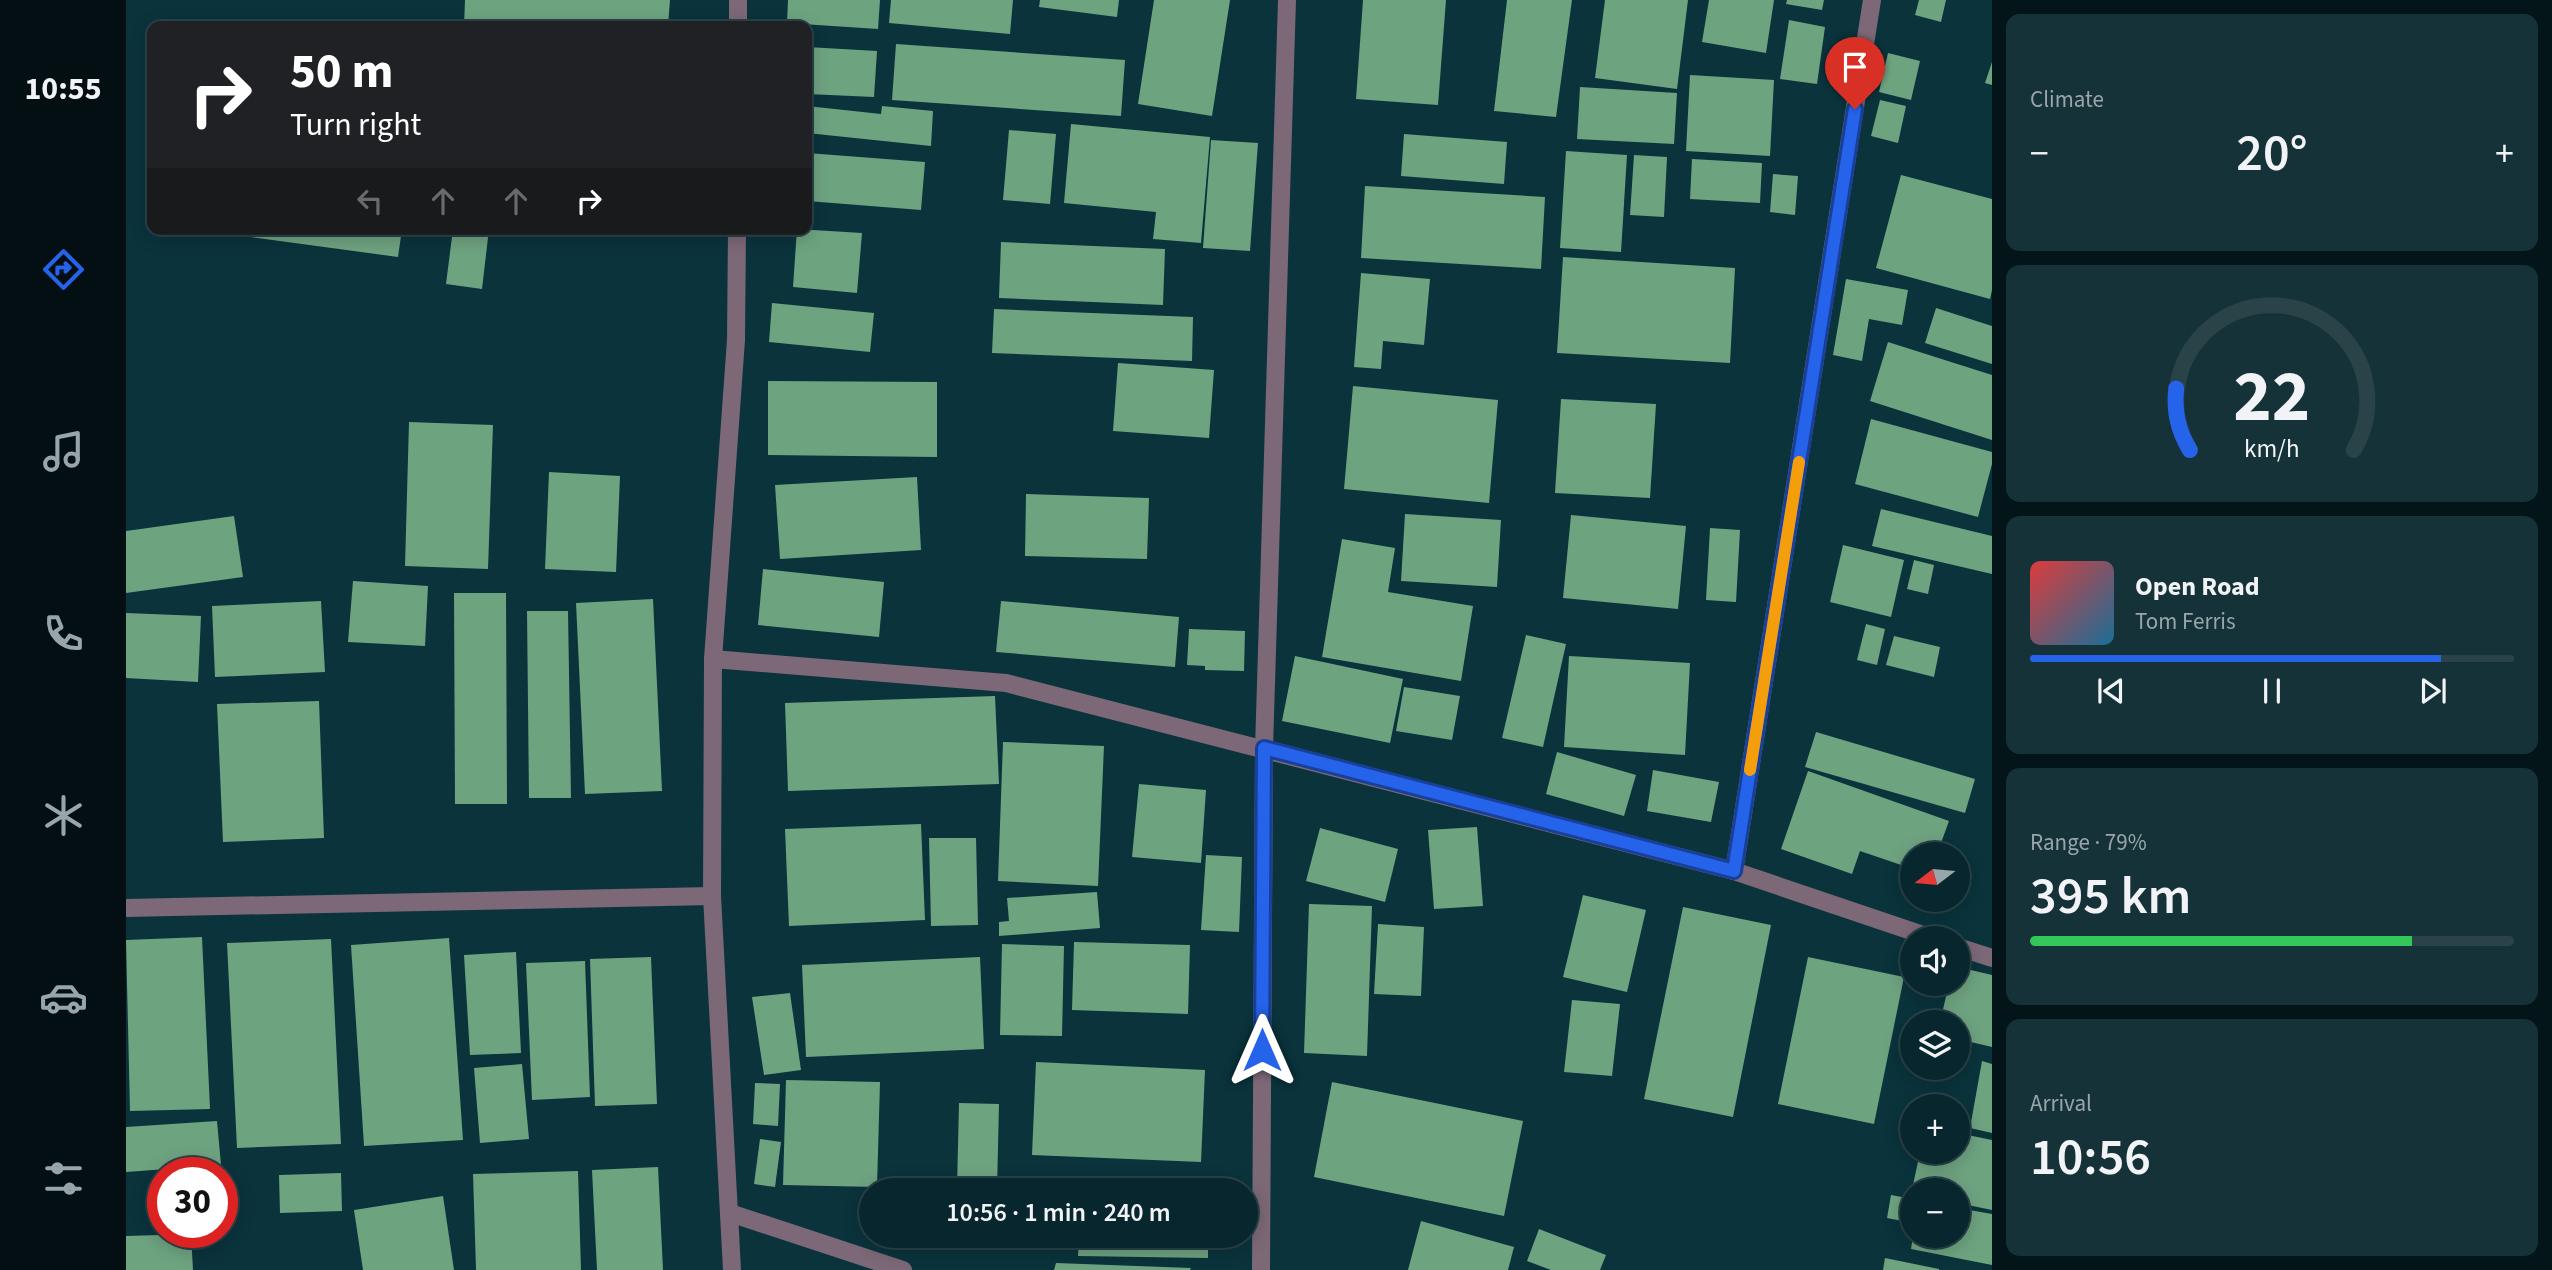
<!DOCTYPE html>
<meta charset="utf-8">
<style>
body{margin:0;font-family:"Source Sans 3",sans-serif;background:#163239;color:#f1f3f6;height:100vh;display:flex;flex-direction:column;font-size:26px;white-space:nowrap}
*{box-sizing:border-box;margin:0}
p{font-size:23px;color:#98a5aa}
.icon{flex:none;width:38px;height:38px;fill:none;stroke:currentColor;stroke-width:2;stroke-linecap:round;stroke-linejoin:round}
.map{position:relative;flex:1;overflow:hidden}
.details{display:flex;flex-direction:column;gap:14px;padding:14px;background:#041519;width:560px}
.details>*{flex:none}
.top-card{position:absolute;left:21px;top:21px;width:665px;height:214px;border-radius:14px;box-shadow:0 4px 18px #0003,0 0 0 2px #294349;background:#202124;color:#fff;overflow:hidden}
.needle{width:46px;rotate:254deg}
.tools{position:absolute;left:1774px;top:842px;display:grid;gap:14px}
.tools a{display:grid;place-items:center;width:70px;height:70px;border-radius:50%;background:#08262d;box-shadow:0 4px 18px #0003,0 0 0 2px #294349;font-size:35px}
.speed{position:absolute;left:21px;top:1157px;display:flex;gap:14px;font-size:35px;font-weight:700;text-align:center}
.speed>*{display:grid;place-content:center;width:91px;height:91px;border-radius:50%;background:#08262d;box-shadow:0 4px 18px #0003,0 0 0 2px #294349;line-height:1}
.speed .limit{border:10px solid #d22;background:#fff;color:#111}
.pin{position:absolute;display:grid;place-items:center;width:60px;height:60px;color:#fff;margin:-72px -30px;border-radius:50% 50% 50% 0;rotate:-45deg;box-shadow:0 0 7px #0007}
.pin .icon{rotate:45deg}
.me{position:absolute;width:77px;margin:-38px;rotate:0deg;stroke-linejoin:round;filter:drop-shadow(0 0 5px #0008)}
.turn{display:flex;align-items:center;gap:24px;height:147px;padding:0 28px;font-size:32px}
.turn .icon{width:91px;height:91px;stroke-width:2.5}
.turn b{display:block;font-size:49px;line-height:60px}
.lanes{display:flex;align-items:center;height:66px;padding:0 28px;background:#0003;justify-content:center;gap:35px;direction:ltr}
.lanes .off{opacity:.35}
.big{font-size:52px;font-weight:600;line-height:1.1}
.details .card{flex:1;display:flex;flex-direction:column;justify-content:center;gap:10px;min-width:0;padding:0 24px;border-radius:14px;background:#163239}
.details .dial{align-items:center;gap:0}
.dial svg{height:182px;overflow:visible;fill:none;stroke:#294349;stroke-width:7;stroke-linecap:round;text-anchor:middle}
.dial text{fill:#f1f3f6;stroke:none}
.song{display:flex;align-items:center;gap:21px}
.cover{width:84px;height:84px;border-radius:10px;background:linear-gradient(135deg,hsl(0 70% 55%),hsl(200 70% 35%))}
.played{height:7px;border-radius:4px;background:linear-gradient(90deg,#2563eb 85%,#294349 85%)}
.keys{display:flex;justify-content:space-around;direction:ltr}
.heat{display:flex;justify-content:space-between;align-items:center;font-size:38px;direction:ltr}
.charge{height:10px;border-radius:5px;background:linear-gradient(90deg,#34c759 79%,#294349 0)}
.trip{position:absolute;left:733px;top:1178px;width:399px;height:70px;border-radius:35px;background:#08262d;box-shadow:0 4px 18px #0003,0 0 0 2px #294349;font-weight:600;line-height:70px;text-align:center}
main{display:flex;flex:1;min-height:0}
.tab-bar{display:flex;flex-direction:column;width:126px;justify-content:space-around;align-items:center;background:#030f12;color:#98a5aa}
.tab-bar .icon{width:49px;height:49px}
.tab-bar .selected{color:#2563eb}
.tab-bar b{font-size:32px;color:#f1f3f6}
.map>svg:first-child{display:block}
.building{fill:#6ea380}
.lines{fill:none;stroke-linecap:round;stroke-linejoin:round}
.minor{stroke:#7c6877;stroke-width:18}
.route-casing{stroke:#184099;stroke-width:18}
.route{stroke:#2563eb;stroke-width:12}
.slow{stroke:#f59e0b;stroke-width:12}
</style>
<main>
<nav class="tab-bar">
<b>10:55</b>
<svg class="icon selected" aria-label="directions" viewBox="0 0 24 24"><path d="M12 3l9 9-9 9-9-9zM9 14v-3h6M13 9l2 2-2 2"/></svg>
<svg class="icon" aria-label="music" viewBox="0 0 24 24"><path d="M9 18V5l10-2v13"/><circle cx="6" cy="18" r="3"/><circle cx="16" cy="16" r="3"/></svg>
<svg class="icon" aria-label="phone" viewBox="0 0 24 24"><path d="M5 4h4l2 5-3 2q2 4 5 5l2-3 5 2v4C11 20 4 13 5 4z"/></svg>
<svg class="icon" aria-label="climate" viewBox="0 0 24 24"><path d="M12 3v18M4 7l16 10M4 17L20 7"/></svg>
<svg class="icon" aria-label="car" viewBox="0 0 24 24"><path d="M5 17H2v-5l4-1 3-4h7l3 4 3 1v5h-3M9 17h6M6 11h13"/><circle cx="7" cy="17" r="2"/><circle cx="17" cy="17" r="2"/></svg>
<svg class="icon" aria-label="filters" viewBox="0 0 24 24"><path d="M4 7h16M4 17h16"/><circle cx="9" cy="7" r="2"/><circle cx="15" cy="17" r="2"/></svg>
</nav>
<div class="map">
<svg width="1866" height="1270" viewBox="0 0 1866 1270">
<rect width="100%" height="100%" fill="#0a333c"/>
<g class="building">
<path d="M339 0H544L542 26H338Z"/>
<path d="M662 0H754L752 29 661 23Z"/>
<path d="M765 0H887L884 34 763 23Z"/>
<path d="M914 0H993L991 17 913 7Z"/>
<path d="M1028 0H1104L1086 116 1012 104Z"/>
<path d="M1237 0H1320L1312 105 1230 99Z"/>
<path d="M1381 0H1446L1430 117 1368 111Z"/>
<path d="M1479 0H1562L1551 89 1469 78Z"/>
<path d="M1583 0H1648L1640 53 1576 42Z"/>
<path d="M1661 0H1698L1696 10 1660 4Z"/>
<path d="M1793 0H1820L1815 22 1789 15Z"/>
<path d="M1663 20 1699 27 1691 84 1654 79Z"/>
<path d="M770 44 999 60 995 116 766 100Z"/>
<path d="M681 47 751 51 748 97 681 94Z"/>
<path d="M1762 53 1794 61 1785 100 1753 92Z"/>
<path d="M1866 62V85L1859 83Z"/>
<path d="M1564 75 1648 80 1644 156 1560 151Z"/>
<path d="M1454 87 1551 93 1548 144 1451 139Z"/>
<path d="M1754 100 1780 106 1772 143 1745 136Z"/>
<path d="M681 106 755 114 756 106 807 111 805 146 681 133Z"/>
<path d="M945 124 1084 137 1075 243 1027 239 1030 212 938 203Z"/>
<path d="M883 130 930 134 924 204 877 200Z"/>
<path d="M1278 134 1381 142 1378 184 1275 176Z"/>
<path d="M1085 140 1132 143 1124 251 1077 248Z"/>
<path d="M1440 151 1501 155 1495 252 1434 248Z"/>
<path d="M681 153 799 162 795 210 681 201Z"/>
<path d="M1508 155 1541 157 1538 217 1504 215Z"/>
<path d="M1566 159 1636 163 1634 203 1564 199Z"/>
<path d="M1647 174 1672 176 1669 215 1644 212Z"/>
<path d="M1775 175 1866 199V290L1864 299 1750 268Z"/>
<path d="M1239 186 1419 197 1415 269 1235 258Z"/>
<path d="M103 229H276L272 257 102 234Z"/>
<path d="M327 229H363L356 289 320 284Z"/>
<path d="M671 229 736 233 731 293 667 287Z"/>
<path d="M875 242 1039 249 1037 305 873 298Z"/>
<path d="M1437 257 1609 268 1604 363 1431 353Z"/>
<path d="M1235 273 1304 279 1298 345 1257 341 1255 369 1228 367Z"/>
<path d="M1720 279 1782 290 1776 325 1743 319 1736 361 1707 355Z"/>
<path d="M646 303 748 313 744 352 643 342Z"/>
<path d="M1810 308 1866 326V364L1799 343Z"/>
<path d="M868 309 1067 317 1066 361 866 353Z"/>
<path d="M1762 342 1866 375V440L1744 401Z"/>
<path d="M992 363 1088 370 1083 438 987 431Z"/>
<path d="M642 381 811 382V457L642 455Z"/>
<path d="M1227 386 1372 400 1363 503 1218 489Z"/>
<path d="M1435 399 1530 404 1524 498 1429 493Z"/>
<path d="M1745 419 1866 452V464L1852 517 1729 484Z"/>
<path d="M283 422 367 425 362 569 279 566Z"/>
<path d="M423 472 494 476 490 572 419 569Z"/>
<path d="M791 477 795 550 654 559 649 485Z"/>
<path d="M900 494 1023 498 1021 559 899 556Z"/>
<path d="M1755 509 1866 536V574L1746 546Z"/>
<path d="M1279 514 1375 520 1371 587 1275 581Z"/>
<path d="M1445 515 1560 526 1552 609 1437 598Z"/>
<path d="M108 516 117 577 0 593V531Z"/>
<path d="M1584 528 1614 530 1610 602 1580 600Z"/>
<path d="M1216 539 1269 548 1262 592 1347 606 1335 681 1196 657Z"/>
<path d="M1717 545 1778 560 1765 617 1704 602Z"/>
<path d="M1788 560 1808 565 1802 594 1781 589Z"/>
<path d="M637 569 758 582 753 637 632 625Z"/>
<path d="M227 581 302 586 299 646 222 642Z"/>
<path d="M328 593H380L381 804H329Z"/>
<path d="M527 599 536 791 459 794 450 603Z"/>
<path d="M195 601 199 672 89 677 86 606Z"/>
<path d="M875 601 1053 617 1049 667 870 652Z"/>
<path d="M401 611H442L445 798H403Z"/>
<path d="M0 613 75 616 72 682 0 678Z"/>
<path d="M1740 624 1759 629 1751 665 1731 660Z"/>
<path d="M1063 629 1119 631 1118 671 1079 670V666L1061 665Z"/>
<path d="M1400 635 1440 644 1417 747 1376 738Z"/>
<path d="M1768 636 1814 647 1808 677 1760 665Z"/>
<path d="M1169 656 1277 679 1264 743 1156 721Z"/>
<path d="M1443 656 1564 663 1559 755 1438 747Z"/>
<path d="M1278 687 1334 696 1326 740 1270 731Z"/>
<path d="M869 696 873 784 662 791 659 703Z"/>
<path d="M193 701 198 838 97 842 91 704Z"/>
<path d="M1690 732 1849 779 1839 813 1679 767Z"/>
<path d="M877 742 978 746 972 886 872 881Z"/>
<path d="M1431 752 1510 775 1498 816 1420 794Z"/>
<path d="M1527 770 1593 782 1585 822 1521 811Z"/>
<path d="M1682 771 1823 821 1811 854H1787V869L1734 851 1726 874 1655 849Z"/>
<path d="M1013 784 1080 790 1075 863 1006 857Z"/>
<path d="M795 824 799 920 663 926 659 829Z"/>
<path d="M1351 827 1357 906 1308 909 1302 830Z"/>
<path d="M1194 828 1272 849 1259 902 1180 881Z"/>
<path d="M803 838H850L852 925 805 926Z"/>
<path d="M1080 855 1116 857 1113 932 1075 930Z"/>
<path d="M971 892 974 928 873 936V922L883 921 881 898Z"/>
<path d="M1457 895 1520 910 1501 992 1437 977Z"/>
<path d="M1183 904 1246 906 1241 1056 1178 1053Z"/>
<path d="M1557 907 1645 925 1607 1117 1518 1099Z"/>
<path d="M1252 924 1298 927 1295 996 1248 994Z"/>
<path d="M76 937 84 1109 4 1111 0 940Z"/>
<path d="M323 938 337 1140 238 1146 225 945Z"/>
<path d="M205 939 215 1144 111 1148 101 943Z"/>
<path d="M948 942 1064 945 1062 1014 946 1010Z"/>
<path d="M876 944 938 946 936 1036 874 1035Z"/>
<path d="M390 952 395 1053 344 1055 338 955Z"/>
<path d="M525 957 531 1104 469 1106 464 959Z"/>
<path d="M854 957 858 1049 680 1057 676 965Z"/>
<path d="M1682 957 1778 977 1748 1124 1652 1104Z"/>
<path d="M459 961 464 1097 406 1100 400 963Z"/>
<path d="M1832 967 1866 975V1047L1832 1039V1022H1814L1823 984H1832Z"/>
<path d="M664 993 675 1070 638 1075 626 997Z"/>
<path d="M1446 1000 1494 1004 1486 1076 1438 1072Z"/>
<path d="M1856 1061 1866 1064V1133L1844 1128Z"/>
<path d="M910 1062 1079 1070 1075 1162 906 1155Z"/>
<path d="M396 1064 403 1139 354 1143 348 1068Z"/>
<path d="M660 1080 754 1082 751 1187 657 1185Z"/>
<path d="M1206 1082 1397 1121 1378 1216 1188 1177Z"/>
<path d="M629 1083 654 1084 652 1126 627 1124Z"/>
<path d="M833 1103 873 1104 871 1190 831 1188Z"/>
<path d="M91 1121 95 1165 0 1172V1127Z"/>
<path d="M1832 1133 1866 1140V1210L1832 1203V1190H1786L1794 1152H1832Z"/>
<path d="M634 1139 655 1142 649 1187 628 1184Z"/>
<path d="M532 1167 537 1270H471L466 1170Z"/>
<path d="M452 1171 455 1270H350L347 1174Z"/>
<path d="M215 1173 216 1211 154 1213 153 1175Z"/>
<path d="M1765 1195 1787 1199V1223L1761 1218Z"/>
<path d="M317 1196 328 1270H237L228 1210Z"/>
<path d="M1832 1208 1866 1214V1265L1785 1249 1787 1236H1832Z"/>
<path d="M1295 1221 1388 1247 1382 1270H1282Z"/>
<path d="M1413 1229 1480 1255 1474 1270H1425L1401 1261Z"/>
<path d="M65 1234 67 1270H0V1236Z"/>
<path d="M837 1236H868L867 1245 836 1241Z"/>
<path d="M953 1236H1082V1258L952 1256Z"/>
<path d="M1759 1258 1813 1269V1270H1757Z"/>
<path d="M930 1263 1065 1268 1064 1270H928Z"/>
</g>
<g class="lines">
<g class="minor">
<path d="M612 26V0"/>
<path d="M587 659 880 683 1608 871 1806 938"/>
<path d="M1608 871 1746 0"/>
<path d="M0 908 586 896"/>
<path d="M1832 947 1866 958"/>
<path d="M604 1213 777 1270"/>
<path d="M606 1270 586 896 587 659 610 340 611 229"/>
<path d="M1135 1270 1138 748 1161 0"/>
</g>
</g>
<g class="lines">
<defs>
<path id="route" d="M1136 1050 1138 748 1608 871 1729 109"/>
</defs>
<use href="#route" class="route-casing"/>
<use href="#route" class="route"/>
<path class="slow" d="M1624 770 1673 462"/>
</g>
</svg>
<div class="tools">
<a><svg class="needle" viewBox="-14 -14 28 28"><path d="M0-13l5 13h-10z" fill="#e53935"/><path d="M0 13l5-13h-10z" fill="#98a5aa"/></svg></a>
<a><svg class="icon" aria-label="sound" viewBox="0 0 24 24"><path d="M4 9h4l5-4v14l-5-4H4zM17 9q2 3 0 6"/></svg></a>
<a><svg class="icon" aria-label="layers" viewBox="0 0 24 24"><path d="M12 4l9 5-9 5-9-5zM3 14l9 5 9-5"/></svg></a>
<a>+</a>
<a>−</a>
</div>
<div class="speed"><div class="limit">30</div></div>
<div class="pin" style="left:1729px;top:109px;background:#d93025"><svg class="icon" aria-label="arrive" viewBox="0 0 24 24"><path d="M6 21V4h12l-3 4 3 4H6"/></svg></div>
<svg class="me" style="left:1136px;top:1050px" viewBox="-20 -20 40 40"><path d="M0-17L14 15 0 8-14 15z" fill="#2563eb" stroke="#fff" stroke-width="4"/></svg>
<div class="trip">10:56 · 1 min · 240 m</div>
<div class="top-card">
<div class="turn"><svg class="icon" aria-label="right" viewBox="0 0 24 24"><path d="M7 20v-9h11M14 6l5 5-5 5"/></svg><div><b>50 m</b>Turn right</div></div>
<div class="lanes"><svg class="icon off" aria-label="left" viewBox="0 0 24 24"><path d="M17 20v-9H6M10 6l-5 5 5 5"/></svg><svg class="icon off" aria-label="ahead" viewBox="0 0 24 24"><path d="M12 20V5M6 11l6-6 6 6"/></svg><svg class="icon off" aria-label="ahead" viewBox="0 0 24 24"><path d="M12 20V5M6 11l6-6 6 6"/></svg><svg class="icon" aria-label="right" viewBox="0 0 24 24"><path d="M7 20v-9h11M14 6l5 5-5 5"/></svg></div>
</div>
</div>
<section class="details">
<div class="card"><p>Climate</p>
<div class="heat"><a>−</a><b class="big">20°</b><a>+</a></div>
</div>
<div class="card dial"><svg viewBox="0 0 100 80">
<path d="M14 69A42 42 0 1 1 86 69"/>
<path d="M14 69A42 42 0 0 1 8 42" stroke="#2563eb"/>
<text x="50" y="56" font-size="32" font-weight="700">22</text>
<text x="50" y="72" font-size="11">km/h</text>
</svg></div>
<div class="card">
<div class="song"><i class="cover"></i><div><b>Open Road</b><p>Tom Ferris</p></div></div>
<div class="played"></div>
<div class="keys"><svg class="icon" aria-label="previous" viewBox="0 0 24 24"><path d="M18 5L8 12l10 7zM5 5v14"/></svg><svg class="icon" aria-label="pause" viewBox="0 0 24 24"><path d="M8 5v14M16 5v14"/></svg><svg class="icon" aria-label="next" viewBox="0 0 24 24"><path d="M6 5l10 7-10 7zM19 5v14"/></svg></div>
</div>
<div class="card"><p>Range · 79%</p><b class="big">395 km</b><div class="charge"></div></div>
<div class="card"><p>Arrival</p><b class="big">10:56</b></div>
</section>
</main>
